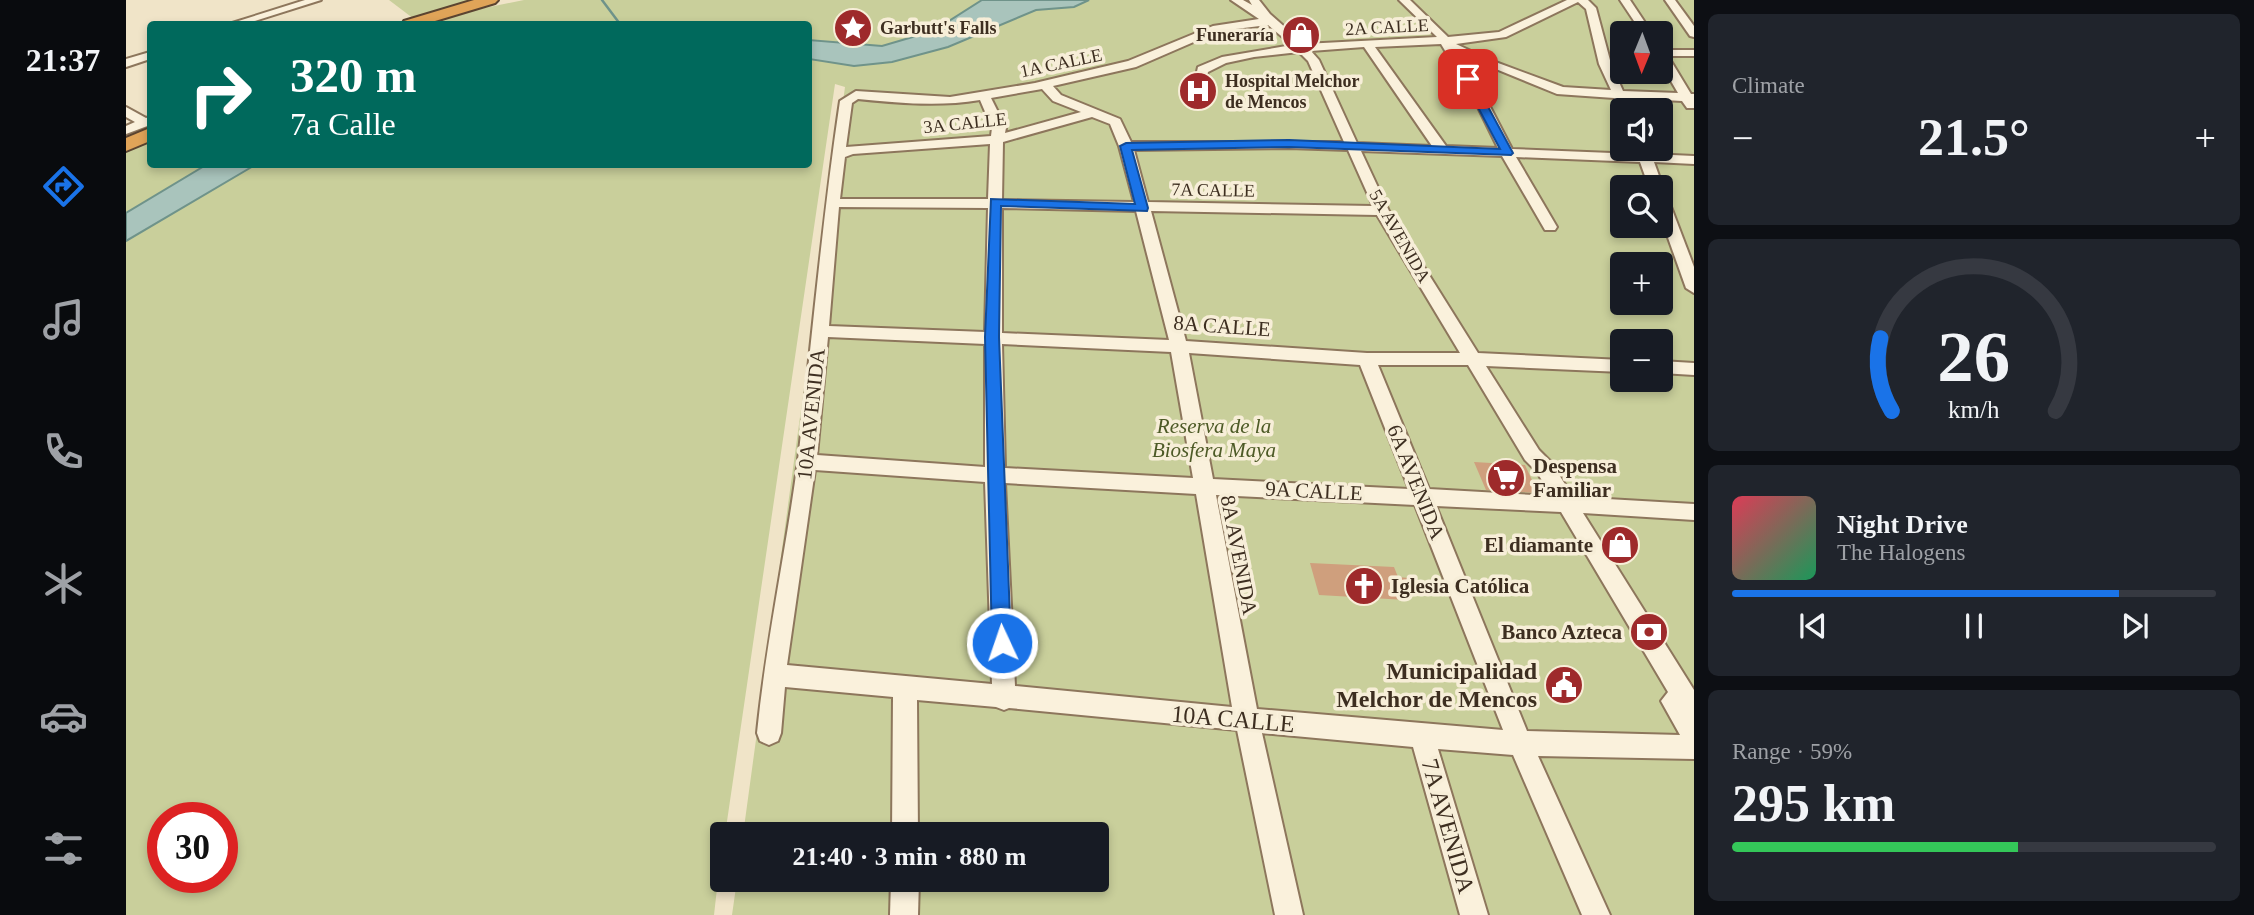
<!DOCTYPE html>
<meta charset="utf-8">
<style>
body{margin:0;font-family:"Times New Roman",serif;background:#20242c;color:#f1f3f6;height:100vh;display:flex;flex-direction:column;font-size:26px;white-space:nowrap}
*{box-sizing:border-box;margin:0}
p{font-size:23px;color:#9ea1a6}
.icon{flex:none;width:38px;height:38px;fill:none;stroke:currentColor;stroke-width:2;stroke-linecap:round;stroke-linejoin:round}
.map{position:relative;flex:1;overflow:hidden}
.drawer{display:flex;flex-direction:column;gap:14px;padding:14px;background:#0d0f14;width:560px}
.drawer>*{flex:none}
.top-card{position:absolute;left:21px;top:21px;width:665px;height:147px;border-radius:7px;box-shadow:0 4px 10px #0003;background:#00695c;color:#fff;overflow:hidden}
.needle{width:46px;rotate:181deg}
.tools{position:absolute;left:1484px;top:21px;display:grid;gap:14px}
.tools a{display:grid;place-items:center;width:63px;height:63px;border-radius:7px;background:#171b24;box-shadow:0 4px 10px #0003;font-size:35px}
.speed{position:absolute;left:21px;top:802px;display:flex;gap:14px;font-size:35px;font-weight:700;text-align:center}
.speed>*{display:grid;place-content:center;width:91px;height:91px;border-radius:50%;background:#171b24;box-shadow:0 4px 10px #0003;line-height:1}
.speed .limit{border:10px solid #d22;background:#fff;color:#111}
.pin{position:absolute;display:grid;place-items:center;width:60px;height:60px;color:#fff;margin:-30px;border-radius:14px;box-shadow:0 4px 10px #0006}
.me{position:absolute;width:77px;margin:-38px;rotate:357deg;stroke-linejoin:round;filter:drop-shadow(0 0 5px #0008)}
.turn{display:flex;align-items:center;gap:24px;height:147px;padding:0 28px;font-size:32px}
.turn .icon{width:91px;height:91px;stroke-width:2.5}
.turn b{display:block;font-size:49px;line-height:60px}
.big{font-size:52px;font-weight:800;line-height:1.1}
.drawer .widget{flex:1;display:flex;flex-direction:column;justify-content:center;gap:10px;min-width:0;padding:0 24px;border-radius:10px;background:#20242c}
.drawer .dial{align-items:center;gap:0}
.dial svg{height:182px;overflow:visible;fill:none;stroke:#363941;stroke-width:7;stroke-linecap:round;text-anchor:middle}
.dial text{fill:#f1f3f6;stroke:none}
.song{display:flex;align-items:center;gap:21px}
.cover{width:84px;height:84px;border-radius:10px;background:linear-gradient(135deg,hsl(350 70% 55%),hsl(150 70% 35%))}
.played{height:7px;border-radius:4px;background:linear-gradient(90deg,#1a73e8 80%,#363941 80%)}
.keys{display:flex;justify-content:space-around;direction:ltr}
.heat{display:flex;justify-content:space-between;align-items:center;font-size:38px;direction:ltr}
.charge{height:10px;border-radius:5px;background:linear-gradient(90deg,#34c759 59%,#363941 0)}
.trip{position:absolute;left:584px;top:822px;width:399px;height:70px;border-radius:7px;background:#171b24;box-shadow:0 4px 10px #0003;font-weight:800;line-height:70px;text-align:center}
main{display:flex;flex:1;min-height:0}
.tab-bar{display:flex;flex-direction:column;width:126px;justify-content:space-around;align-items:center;background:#090b0e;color:#9ea1a6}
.tab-bar .icon{width:49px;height:49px}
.tab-bar .selected{color:#1a73e8}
.tab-bar b{font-size:32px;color:#f1f3f6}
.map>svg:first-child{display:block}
.green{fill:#c9cf9b;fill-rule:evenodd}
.water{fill:#a9c4bc;stroke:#6f938a;stroke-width:2}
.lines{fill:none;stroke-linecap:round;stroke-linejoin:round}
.stream{stroke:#6f938a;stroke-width:2.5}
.building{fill:#cf9f7d}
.minor-casing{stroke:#8d765c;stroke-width:4}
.highway-casing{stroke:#5b4430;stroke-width:4}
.minor{fill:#faf1dc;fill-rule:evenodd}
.highway{fill:#e0a458;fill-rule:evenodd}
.route{fill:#1a73e8;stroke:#114b97;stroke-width:2}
.labels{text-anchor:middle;stroke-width:7;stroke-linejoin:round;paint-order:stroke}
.far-street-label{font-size:18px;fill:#3d2e20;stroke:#f7eed8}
.far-poi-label{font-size:18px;font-weight:bold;fill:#3d2e20;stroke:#f7eed8;text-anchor:start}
.street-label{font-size:21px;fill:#3d2e20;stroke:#f7eed8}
.park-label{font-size:21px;font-style:italic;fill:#4d5a26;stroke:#f7eed8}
.poi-label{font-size:21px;font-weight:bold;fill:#3d2e20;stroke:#f7eed8;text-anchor:start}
.near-poi-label{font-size:24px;font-weight:bold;fill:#3d2e20;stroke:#f7eed8;text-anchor:end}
.near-street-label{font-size:24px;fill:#3d2e20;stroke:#f7eed8}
</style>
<main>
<nav class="tab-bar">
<b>21:37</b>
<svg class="icon selected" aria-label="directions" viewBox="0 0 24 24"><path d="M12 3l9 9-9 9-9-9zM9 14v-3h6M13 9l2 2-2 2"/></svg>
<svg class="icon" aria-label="music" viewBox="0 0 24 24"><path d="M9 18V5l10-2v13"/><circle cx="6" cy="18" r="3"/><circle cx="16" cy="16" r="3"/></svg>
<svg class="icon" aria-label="phone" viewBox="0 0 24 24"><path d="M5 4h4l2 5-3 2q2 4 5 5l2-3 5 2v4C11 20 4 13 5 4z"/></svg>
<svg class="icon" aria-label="climate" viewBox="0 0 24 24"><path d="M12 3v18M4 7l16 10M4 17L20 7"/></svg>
<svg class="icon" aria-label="car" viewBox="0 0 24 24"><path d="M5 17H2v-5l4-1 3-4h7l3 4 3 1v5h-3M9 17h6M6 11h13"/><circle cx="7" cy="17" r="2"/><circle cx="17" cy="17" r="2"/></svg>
<svg class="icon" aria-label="filters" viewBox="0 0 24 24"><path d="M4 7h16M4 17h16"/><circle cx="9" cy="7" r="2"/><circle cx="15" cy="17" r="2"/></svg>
</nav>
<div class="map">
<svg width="1568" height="915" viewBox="0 0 1568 915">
<rect width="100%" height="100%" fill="#f0e4c8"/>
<g class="green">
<path d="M263 0H345L290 19 315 17 398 0H1568V915H606L611 880H971V835H617L719 87 709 84 599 835H597L588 915H0V241L129 165 682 164 683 59 722 65 725 44 683 40 682 24H276L288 19ZM1496 33H1535V72H1496ZM1496 110H1535V149H1496ZM1496 187H1535V226H1496ZM1496 264H1535V303H1496ZM1496 341H1535V380H1496ZM37 817H96V877H37Z"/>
<path d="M24 128V164L80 165 0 213V138Z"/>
</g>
<g class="water">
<path d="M856 0H963L948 7 910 10 822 47 766 62 728 66 683 59V40L756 46 807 31Z"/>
<path d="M80 165H129L0 241V213Z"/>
</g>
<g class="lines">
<path class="stream" d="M476 0 494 24"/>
</g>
<g class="building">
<path d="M1348 462 1399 465 1412 493 1360 490Z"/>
<path d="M1184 563 1268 567 1272 577 1283 578 1289 595 1278 594 1280 600 1193 595Z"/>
</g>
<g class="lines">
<defs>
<g id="minor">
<path d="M179 0H195L119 24H103Z"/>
<path d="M1105 0H1117L1126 5 1123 0H1133L1144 14 1178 44 1311 37 1273 0H1284L1322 37 1373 32 1441 0H1462L1470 8 1485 64 1497 91 1552 93 1535 64V50H1568V56H1542L1565 94H1568V108H1561L1556 101 1501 98 1506 110H1496V113L1488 98 1431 94 1333 54 1359 97 1386 149 1511 154 1509 149H1523L1525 154 1568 156V164L1528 162 1537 187 1535 190V187H1523L1514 162 1390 157 1431 227 1429 230H1419L1376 156 1235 151 1263 211 1352 353 1496 360V372L1360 366 1413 450 1425 462 1447 497 1568 504V520L1457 513 1568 690V759L1412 756 1484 915H1456L1387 755 1312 749 1362 915H1334L1287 747 1136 733 1177 915H1149L1111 730 883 708 878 710 870 707 791 700 792 835H766L767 697 659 687 655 733 652 741 643 745 634 741 631 733C640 641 660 551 672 460 686 340 696 221 714 101L730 91 824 97 909 83 1002 61 1087 26 1133 19ZM1452 2 1460 9 1473 64 1485 90 1437 87 1364 60 1330 44 1380 37ZM1142 25 1166 45 1096 57 1072 67 1070 76 1080 79 1082 72 1100 63 1128 57 1173 52 1182 61 1218 142H1005L994 119 935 95 927 86 1010 67 1093 31ZM1315 44 1347 97 1372 148 1320 146 1249 47ZM1238 47 1306 146 1231 143 1193 60 1185 51ZM916 89 927 101 955 112 879 133 880 128 865 98ZM732 99C774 103 812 107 854 100L866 128 865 136 720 147 726 103ZM966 117 984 124 993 146 1008 202 876 200 877 142ZM864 144 862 199H714L719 157 727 154ZM1163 148 1222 150 1247 206 1022 202 1008 150ZM713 207 862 208 859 332 703 326ZM876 208 1010 211 1043 340 876 333ZM1025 211 1251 215 1334 353H1241L1060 341ZM702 337 859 344V467L691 455ZM876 344 1045 352 1067 478 879 468ZM1063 353 1234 365 1283 489 1087 479ZM1252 365H1342L1399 460 1411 472 1425 496 1303 489ZM689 470 859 482 866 684 661 665ZM879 483 1070 494 1106 707 889 686ZM1090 495 1289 505 1377 730 1131 709ZM1310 506 1435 512 1542 692 1535 701 1554 735 1401 731Z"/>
<path d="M1494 0H1504L1526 33H1516Z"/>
<path d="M1539 0H1549L1568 26V37L1564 36Z"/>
<path d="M24 52V59L0 67V59Z"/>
<path d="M0 107 20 118 24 117V125L0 134V126L9 122 0 117Z"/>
<path d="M1535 195 1542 199 1568 267V293L1560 288 1535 218Z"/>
<path d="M1535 361 1568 363V375L1535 373Z"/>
<path d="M765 880H793L792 915H764Z"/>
</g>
<g id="highway">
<path d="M348 0H372L369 3 299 24H276L278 21Z"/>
<path d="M24 128V141L0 151V138Z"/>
</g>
</defs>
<use href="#minor" class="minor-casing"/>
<use href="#highway" class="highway-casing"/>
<use href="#minor" class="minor"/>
<use href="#highway" class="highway"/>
</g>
<path class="route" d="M1342 76 1347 79 1387 153 1385 155 1163 147 1006 150 1022 208 1021 211 875 206 873 337 885 643 883 649 876 652 869 649 866 643 859 337 865 199 1009 204 994 146 1000 143 1163 140 1374 149 1337 79Z"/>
<defs>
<symbol id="sight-disc" viewBox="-11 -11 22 22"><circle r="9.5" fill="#9e2a2b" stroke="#f7eed8"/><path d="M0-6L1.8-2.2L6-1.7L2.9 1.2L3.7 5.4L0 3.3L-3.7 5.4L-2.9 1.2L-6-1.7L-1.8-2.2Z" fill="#fff"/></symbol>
<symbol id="shop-disc" viewBox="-11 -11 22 22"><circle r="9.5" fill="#9e2a2b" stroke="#f7eed8"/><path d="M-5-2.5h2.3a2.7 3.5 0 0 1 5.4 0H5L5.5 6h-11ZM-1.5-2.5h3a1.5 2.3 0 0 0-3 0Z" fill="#fff"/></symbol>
<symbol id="hospital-disc" viewBox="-11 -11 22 22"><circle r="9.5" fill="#9e2a2b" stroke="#f7eed8"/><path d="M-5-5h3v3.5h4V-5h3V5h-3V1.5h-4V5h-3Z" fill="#fff"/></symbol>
<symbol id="supermarket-disc" viewBox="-11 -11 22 22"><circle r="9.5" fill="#9e2a2b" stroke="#f7eed8"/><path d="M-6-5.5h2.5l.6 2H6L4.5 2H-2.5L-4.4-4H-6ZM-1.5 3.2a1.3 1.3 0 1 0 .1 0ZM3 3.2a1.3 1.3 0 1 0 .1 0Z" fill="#fff"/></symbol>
<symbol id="church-disc" viewBox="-11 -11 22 22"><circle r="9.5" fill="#9e2a2b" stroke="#f7eed8"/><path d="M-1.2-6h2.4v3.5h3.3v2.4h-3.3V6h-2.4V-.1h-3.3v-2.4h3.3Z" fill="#fff"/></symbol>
<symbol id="bank-disc" viewBox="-11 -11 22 22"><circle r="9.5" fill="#9e2a2b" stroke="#f7eed8"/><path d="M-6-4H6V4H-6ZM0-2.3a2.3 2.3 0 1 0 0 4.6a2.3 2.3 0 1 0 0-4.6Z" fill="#fff"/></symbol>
<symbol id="civic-disc" viewBox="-11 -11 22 22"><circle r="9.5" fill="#9e2a2b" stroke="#f7eed8"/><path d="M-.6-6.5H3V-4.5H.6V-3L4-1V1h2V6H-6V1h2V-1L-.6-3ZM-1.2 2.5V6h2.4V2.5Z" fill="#fff"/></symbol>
</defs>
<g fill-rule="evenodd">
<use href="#sight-disc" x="705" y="6" width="44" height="44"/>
<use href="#shop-disc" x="1153" y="13" width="44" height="44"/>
<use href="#hospital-disc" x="1050" y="69" width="44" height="44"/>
<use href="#supermarket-disc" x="1358" y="456" width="44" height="44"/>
<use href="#shop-disc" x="1472" y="523" width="44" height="44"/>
<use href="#church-disc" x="1216" y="564" width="44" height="44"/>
<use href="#bank-disc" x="1501" y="610" width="44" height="44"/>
<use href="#civic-disc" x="1416" y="663" width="44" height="44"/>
</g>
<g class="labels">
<g class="far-street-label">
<text transform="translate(1261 27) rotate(-3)" y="6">2A CALLE</text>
<text transform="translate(935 63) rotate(-12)" y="6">1A CALLE</text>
<text transform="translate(839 123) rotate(-6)" y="6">3A CALLE</text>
<text transform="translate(1087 190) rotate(1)" y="6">7A CALLE</text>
<text transform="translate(1274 236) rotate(60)" y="6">5A AVENIDA</text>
</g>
<g class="far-poi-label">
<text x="754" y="34">Garbutt's Falls</text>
<text x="1148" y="41" text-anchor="end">Funeraría</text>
<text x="1099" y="87">Hospital Melchor<tspan x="1099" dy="21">de Mencos</tspan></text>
</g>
<g class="street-label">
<text transform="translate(1096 326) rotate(4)" y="7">8A CALLE</text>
<text transform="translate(685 414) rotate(-84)" y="7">10A AVENIDA</text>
<text transform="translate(1290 482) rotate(68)" y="7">6A AVENIDA</text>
<text transform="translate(1188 491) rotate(3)" y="7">9A CALLE</text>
<text transform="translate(1113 555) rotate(79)" y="7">8A AVENIDA</text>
</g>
<g class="park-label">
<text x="1088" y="433">Reserva de la<tspan x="1088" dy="24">Biosfera Maya</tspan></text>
</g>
<g class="poi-label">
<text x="1407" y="473">Despensa<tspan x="1407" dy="24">Familiar</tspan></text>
<text x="1467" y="552" text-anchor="end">El diamante</text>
<text x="1265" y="593">Iglesia Católica</text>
<text x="1496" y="639" text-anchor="end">Banco Azteca</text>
</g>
<g class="near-poi-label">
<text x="1411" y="679">Municipalidad<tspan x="1411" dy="28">Melchor de Mencos</tspan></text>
</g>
<g class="near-street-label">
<text transform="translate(1107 719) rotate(5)" y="8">10A CALLE</text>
<text transform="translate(1322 826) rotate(74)" y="8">7A AVENIDA</text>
</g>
</g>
</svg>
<div class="tools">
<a><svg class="needle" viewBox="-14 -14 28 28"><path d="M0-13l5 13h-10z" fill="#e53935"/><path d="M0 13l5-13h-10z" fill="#9ea1a6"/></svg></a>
<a><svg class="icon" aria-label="sound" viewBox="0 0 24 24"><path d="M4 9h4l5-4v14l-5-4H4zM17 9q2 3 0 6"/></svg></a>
<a><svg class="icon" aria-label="search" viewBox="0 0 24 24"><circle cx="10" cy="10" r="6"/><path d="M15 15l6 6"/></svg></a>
<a>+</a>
<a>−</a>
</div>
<div class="speed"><div class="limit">30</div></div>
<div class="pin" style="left:1342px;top:79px;background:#d93025"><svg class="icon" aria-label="arrive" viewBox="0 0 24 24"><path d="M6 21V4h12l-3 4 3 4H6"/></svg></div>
<svg class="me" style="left:876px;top:643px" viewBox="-20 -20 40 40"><circle r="17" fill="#1a73e8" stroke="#fff" stroke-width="3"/><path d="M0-11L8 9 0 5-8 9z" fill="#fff"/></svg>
<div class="trip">21:40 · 3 min · 880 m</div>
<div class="top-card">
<div class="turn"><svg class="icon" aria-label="right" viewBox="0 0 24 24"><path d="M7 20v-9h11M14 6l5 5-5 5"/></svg><div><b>320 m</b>7a Calle</div></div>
</div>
</div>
<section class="drawer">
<div class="widget"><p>Climate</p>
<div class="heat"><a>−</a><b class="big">21.5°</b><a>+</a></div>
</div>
<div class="widget dial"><svg viewBox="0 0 100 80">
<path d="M14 69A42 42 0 1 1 86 69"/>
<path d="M14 69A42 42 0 0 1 9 37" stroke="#1a73e8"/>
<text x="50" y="56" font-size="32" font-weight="700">26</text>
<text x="50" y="72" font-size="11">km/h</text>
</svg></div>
<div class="widget">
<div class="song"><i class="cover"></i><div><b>Night Drive</b><p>The Halogens</p></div></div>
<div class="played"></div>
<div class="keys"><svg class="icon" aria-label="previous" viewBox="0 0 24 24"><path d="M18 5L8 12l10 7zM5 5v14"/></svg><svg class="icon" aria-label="pause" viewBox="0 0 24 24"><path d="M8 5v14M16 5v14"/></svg><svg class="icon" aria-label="next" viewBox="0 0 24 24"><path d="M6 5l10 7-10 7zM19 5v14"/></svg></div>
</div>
<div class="widget"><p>Range · 59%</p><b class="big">295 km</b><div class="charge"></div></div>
</section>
</main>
